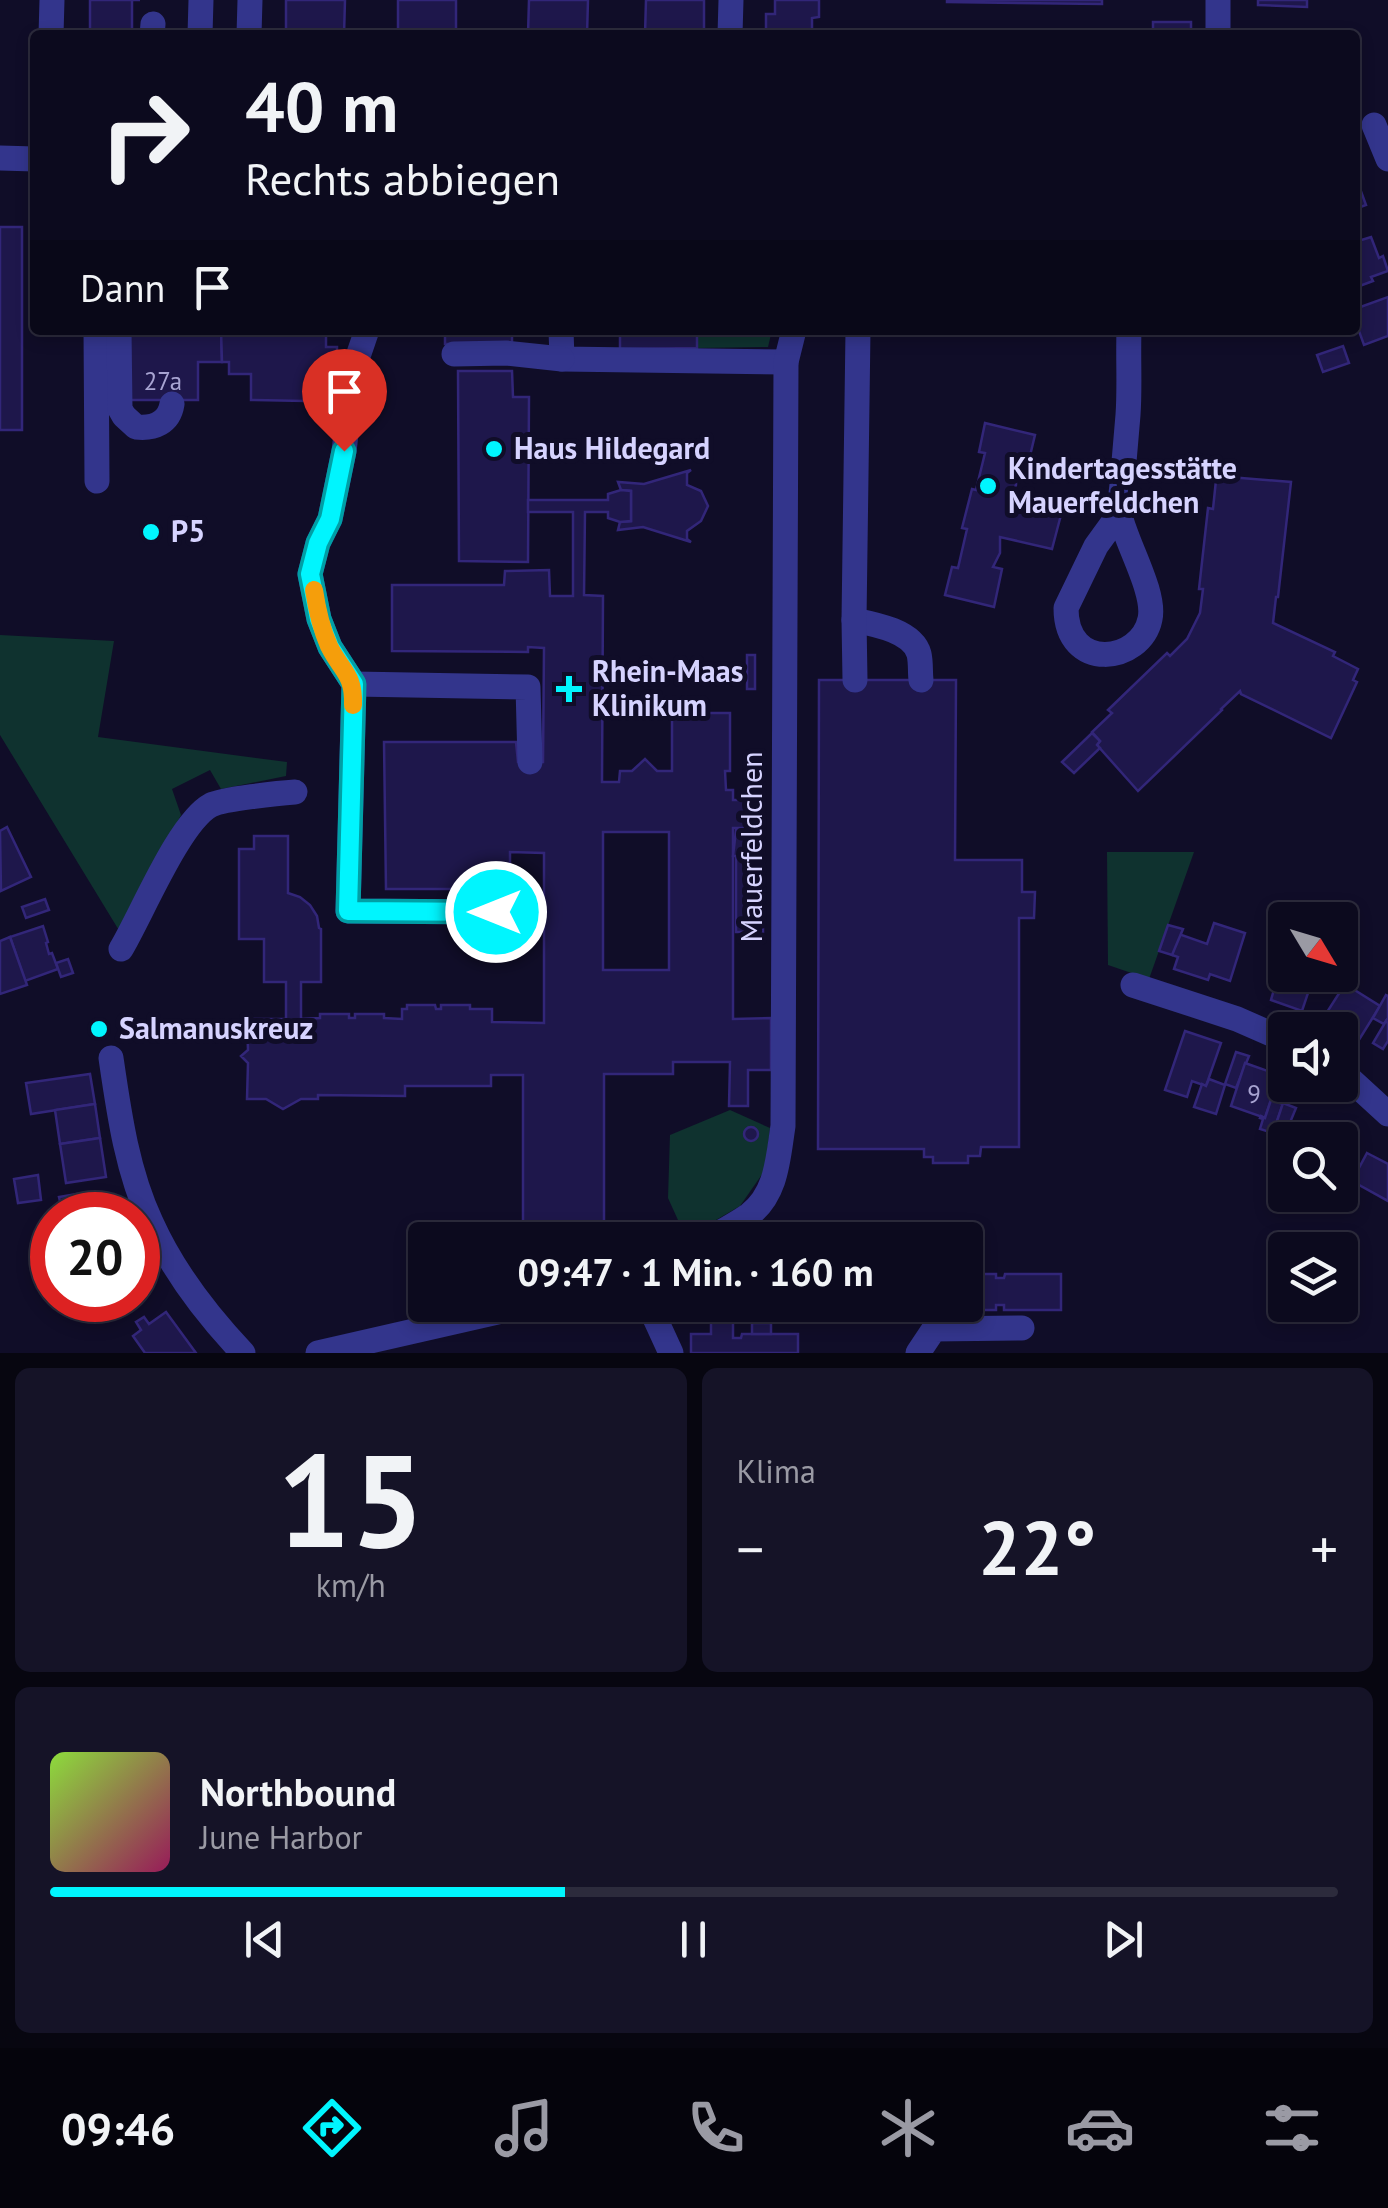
<!DOCTYPE html>
<html lang="de">
<meta charset="utf-8">
<style>
body{margin:0;font-family:"PT Sans",sans-serif;background:#151327;color:#f1f3f6;height:100vh;display:flex;flex-direction:column;font-size:38px;white-space:nowrap}
*{box-sizing:border-box;margin:0}
p{font-size:32px;color:#9a9aa4}
.icon{flex:none;width:55px;height:55px;fill:none;stroke:currentColor;stroke-width:2;stroke-linecap:round;stroke-linejoin:round}
.map{position:relative;height:1353px;overflow:hidden}
.panel{display:flex;flex-direction:column;gap:15px;padding:15px;background:#070610;flex:1}
.panel>*{flex:none}
.banner{position:absolute;left:30px;top:30px;width:1330px;height:305px;border-radius:10px;box-shadow:0 5px 15px #0003,0 0 0 2px #2c2b3c;background:#0c0a1e;color:#f1f3f6;overflow:hidden}
.needle{width:65px;rotate:128deg}
.fabs{position:absolute;left:1268px;top:902px;display:grid;gap:20px}
.fabs a{display:grid;place-items:center;width:90px;height:90px;border-radius:10px;background:#0c0a1e;box-shadow:0 5px 15px #0003,0 0 0 2px #2c2b3c;font-size:50px}
.speed{position:absolute;left:30px;top:1192px;display:flex;gap:20px;font-size:50px;font-weight:700;text-align:center}
.speed>*{display:grid;place-content:center;width:130px;height:130px;border-radius:50%;background:#0c0a1e;box-shadow:0 5px 15px #0003,0 0 0 2px #2c2b3c;line-height:1}
.speed .limit{border:15px solid #d22;background:#fff;color:#111}
.pin{position:absolute;display:grid;place-items:center;width:85px;height:85px;color:#fff;margin:-102px -42px;border-radius:50% 50% 50% 0;rotate:-45deg;box-shadow:0 0 10px #0007}
.pin .icon{rotate:45deg}
.me{position:absolute;width:110px;margin:-55px;rotate:270deg;stroke-linejoin:round;filter:drop-shadow(0 0 8px #0008)}
.turn{display:flex;align-items:center;gap:35px;height:210px;padding:0 50px;font-size:45px}
.turn .icon{width:130px;height:130px;stroke-width:2.5}
.turn b{display:block;font-size:70px;line-height:85px}
.then{display:flex;align-items:center;height:95px;padding:0 50px;background:#0003;gap:20px;font-size:38px}
.big{font-size:75px;font-weight:700;line-height:1.1}
.panel .card{flex:1;display:flex;flex-direction:column;justify-content:center;gap:15px;min-width:0;padding:0 35px;border-radius:15px;background:#151327}
.panel .dial{align-items:center;gap:0}
.dial b{font-size:130px;line-height:1}
.song{display:flex;align-items:center;gap:30px}
.cover{width:120px;height:120px;border-radius:15px;background:linear-gradient(135deg,hsl(90 70% 55%),hsl(330 70% 35%))}
.played{height:10px;border-radius:5px;background:linear-gradient(90deg,#00f5fe 40%,#2c2b3c 40%)}
.keys{display:flex;justify-content:space-around;direction:ltr}
.heat{display:flex;justify-content:space-between;align-items:center;font-size:55px;direction:ltr}
.panel .tiles{flex:1;display:grid;gap:15px;grid-template-columns:1fr 1fr}
.card:last-child{grid-column:span 2}
.trip{position:absolute;left:408px;top:1222px;width:575px;height:100px;border-radius:10px;background:#0c0a1e;box-shadow:0 5px 15px #0003,0 0 0 2px #2c2b3c;font-weight:700;line-height:100px;text-align:center}
.dock{display:flex;height:160px;justify-content:space-around;align-items:center;background:#05040c;color:#9a9aa4}
.dock .icon{width:70px;height:70px}
.dock .selected{color:#00f5fe}
.dock b{font-size:45px;color:#f1f3f6}
.map>svg:first-child{display:block}
.green{fill:#0f322f}
.building{fill:#1e174b;stroke:#322679;stroke-width:2.5;fill-rule:evenodd}
.lines{fill:none;stroke-linecap:round;stroke-linejoin:round}
.minor{stroke:#33358c;stroke-width:25}
.route-casing{stroke:#009fa5;stroke-width:25}
.route{stroke:#00f5fe;stroke-width:18}
.slow{stroke:#f59e0b;stroke-width:18}
.poi-dot{fill:#00f5fe;stroke:#100d28;stroke-width:4}
.labels{text-anchor:middle;stroke-width:10;stroke-linejoin:round;paint-order:stroke}
.number-label{font-size:25px;fill:#a8a4d2}
.poi-label{font-size:30px;font-weight:bold;fill:#d6d3ff;stroke:#100d28;text-anchor:start}
.street-label{font-size:30px;fill:#d6d3ff;stroke:#100d28}
</style>
<div class="map">
<svg width="1388" height="1353" viewBox="0 0 1388 1353">
<rect width="100%" height="100%" fill="#100d28"/>
<g class="green">
<path d="M697 330H772L768 347 698 348Z"/>
<path d="M0 635 114 641 98 737 287 762 286 776 221 789 210 770 172 789 181 815 120 932 0 735Z"/>
<path d="M1107 852H1194L1149 979 1108 965Z"/>
<path d="M730 1110 770 1128 765 1170 740 1206 704 1227 678 1220 668 1198 670 1135Z"/>
</g>
<g class="building">
<path d="M90 0H140H132V35H90Z"/>
<path d="M286 0H345L344 35H286Z"/>
<rect x="398" y="0" width="58" height="35"/>
<path d="M529 0H588L587 35H528Z"/>
<path d="M646 0H704V35H645Z"/>
<path d="M775 0H819V17L812 18V30H827V35H766V14H775Z"/>
<path d="M947 0H1102V4L947 2Z"/>
<path d="M1258 0H1307V7L1258 5Z"/>
<rect x="1153" y="22" width="38" height="13"/>
<path d="M1355 175 1366 205 1355 209Z"/>
<rect x="0" y="227" width="22" height="203"/>
<path d="M1371 237 1379 258 1383 256 1388 271 1371 277 1373 281 1357 287 1355 242Z"/>
<path d="M1388 297V336L1364 345 1355 320V309Z"/>
<path d="M128 330H221L222 362H198V400H128Z"/>
<path d="M221 330H346V334H326V347H337V384L305 383V401L251 400V374H229V362H222Z"/>
<rect x="445" y="330" width="67" height="14"/>
<path d="M620 330H697V348L620 349Z"/>
<path d="M1343 346 1349 363 1323 372 1317 355Z"/>
<path d="M458 371H512L513 397H529L528 562 459 561Z"/>
<path d="M985 423 1035 435 1028 464 1024 472 1016 470V485L1009 498 1062 511 1052 549 1000 537V553L993 567 1002 569 994 607 945 595 952 567 958 568 967 529 962 528 972 489 976 490 985 453 979 452Z"/>
<path d="M691 470 687 473V485L701 491 708 506 701 521 687 531V539L691 542 643 527 618 530 620 522 631 521V491L621 490 618 482 644 484Z"/>
<path d="M1229 477 1291 482 1278 597H1276L1273 623 1335 652 1333 656 1358 669 1353 680 1357 682 1331 738 1241 694 1240 691 1221 709 1222 710 1138 791 1097 745 1100 741 1092 732 1112 713 1108 710 1167 653 1170 656 1187 639 1200 613 1203 589H1199L1208 508 1213 509 1216 480 1229 482Z"/>
<path d="M621 490 631 491V521L620 522 608 518V512H585L584 595 603 596 602 782H619L620 771H632L645 759 657 771H672V713H730V771H725L726 790H733V800H753V828H733V1019L771 1018V1070H748V1106H729L730 1062H673V1074H604V1223L523 1222V1075H491V1086H405V1096L318 1095V1099H301L283 1109 266 1099H247L248 1063 241 1056 248 1050 247 1019H286V982H264V939H239V849H254V836H288V893L300 897 310 905 317 916 319 928 321 929V982H301V1019L320 1018V1014H349V1018H355V1014H384V1018L402 1019V1009H407V1005H435L436 1009H441V1005H470V1009H492V1022L544 1023V853L510 852V889H386L384 742H516L518 762H543L544 648 528 647V652L392 651V585H504L505 571 549 570 550 596H573V512H528V500H608V494ZM603 832H669V970H603Z"/>
<rect x="747" y="655" width="8" height="34"/>
<path d="M819 680H956L955 860H1022V892H1035L1034 918H1019V1147H981L980 1156H968V1163H933V1157H924V1149H818Z"/>
<path d="M1092 733 1100 741 1097 745 1100 748 1074 773 1062 762Z"/>
<path d="M7 827 31 877 1 891 0 831Z"/>
<path d="M736 830 763 831V932H736V856H733Z"/>
<path d="M45 899 49 910 26 918 22 907Z"/>
<path d="M1214 923 1245 933 1230 981 1210 974 1208 980 1174 969 1178 957 1172 955 1179 934 1207 944Z"/>
<path d="M1168 925 1183 929 1172 955 1159 951Z"/>
<path d="M43 926 48 942 46 943 49 954 52 953 58 969 25 981 10 937Z"/>
<path d="M10 937 27 985 0 994V941Z"/>
<path d="M68 959 73 973 61 977 56 963Z"/>
<path d="M1285 960V975H1314L1302 1011 1271 1000 1280 968 1282 969Z"/>
<path d="M1345 984 1380 1006 1357 1043 1322 1020Z"/>
<path d="M1386 995 1388 996V1018L1384 1024 1373 1018Z"/>
<path d="M1386 1021 1388 1023V1041L1383 1049 1373 1043Z"/>
<path d="M1185 1031 1221 1043 1206 1086 1192 1081 1187 1097 1165 1090Z"/>
<path d="M1236 1052 1249 1056 1236 1088 1225 1084Z"/>
<path d="M1245 1063 1279 1075 1265 1118 1231 1106Z"/>
<path d="M90 1074 95 1104 31 1114 26 1083Z"/>
<path d="M1209 1079 1225 1085 1216 1114 1194 1107 1202 1084 1206 1086Z"/>
<path d="M1271 1100 1283 1104 1273 1133 1260 1129 1263 1119 1260 1118 1261 1116 1265 1118Z"/>
<path d="M1283 1103 1296 1108 1284 1137 1273 1133Z"/>
<path d="M95 1104 100 1138 60 1144 55 1110Z"/>
<path d="M1289 1124 1324 1137 1323 1140H1285V1171L1274 1167Z"/>
<circle cx="751" cy="1134" r="7"/>
<path d="M100 1138 106 1177 66 1183 60 1144Z"/>
<path d="M1367 1153 1388 1164V1201L1352 1181Z"/>
<path d="M38 1175 41 1200 18 1203 14 1179Z"/>
<path d="M83 1193 85 1207 62 1210 59 1197Z"/>
<path d="M91 1206 92 1210 113 1207 115 1215H66L65 1210Z"/>
<path d="M965 1274H996V1278H1004L1005 1274H1061V1310H1004V1305H996V1310H913V1305L904 1306V1310H848V1305H965Z"/>
<path d="M166 1312 196 1353H145L133 1336 141 1330 136 1322 144 1317 149 1324Z"/>
<path d="M711 1320H733V1338H741L742 1334H798V1353H691V1334H711Z"/>
<rect x="752" y="1323" width="19" height="11"/>
</g>
<g class="lines">
<g class="minor">
<path d="M51 35 52 0"/>
<path d="M152 35 153 24"/>
<path d="M200 35 201 0"/>
<path d="M249 35 250 0"/>
<path d="M730 35 731 0"/>
<path d="M1218 35V0"/>
<path d="M1374 125 1388 159"/>
<path d="M0 158 35 159"/>
<path d="M96 330 97 481"/>
<path d="M119 330 120 409 124 416 136 427C154 429 169 423 172 404"/>
<path d="M367 330 354 368 344 451 330 519 318 543 310 574 319 619 330 647 354 684 348 911 496 912"/>
<path d="M561 330 562 359 786 362"/>
<path d="M454 354 506 353 562 359"/>
<path d="M1120 513 1096 546 1066 608C1066 673 1141 663 1150 619 1156 593 1126 543 1120 515 1119 506 1121 494 1122 485 1124 461 1126 438 1128 415 1130 387 1128 358 1129 330"/>
<path d="M854 620C874 624 913 631 919 654 921 662 920 672 921 680"/>
<path d="M855 680 854 620 858 330"/>
<path d="M354 684 528 687 530 762"/>
<path d="M121 949C141 916 179 822 211 805 223 799 279 793 295 792"/>
<path d="M1133 985 1237 1019 1285 1040"/>
<path d="M111 1058C119 1113 127 1171 151 1222 173 1271 206 1314 243 1353"/>
<path d="M1340 1070 1388 1114"/>
<path d="M707 1240C721 1232 736 1224 749 1215 777 1194 778 1158 783 1126L786 362 794 330"/>
<path d="M649 1305 671 1353"/>
<path d="M318 1353 528 1305"/>
<path d="M918 1353 934 1329 1022 1328"/>
</g>
</g>
<g class="lines">
<defs>
<path id="route" d="M344 451 330 519 318 543 310 574 319 619 330 647 354 684 348 911 496 912"/>
</defs>
<use href="#route" class="route-casing"/>
<use href="#route" class="route"/>
<path class="slow" d="M314 590C317 610 321 628 329 646 342 672 354 674 353 705"/>
</g>
<g class="poi-dot">
<circle cx="494" cy="449" r="10"/>
<circle cx="988" cy="486" r="10"/>
<circle cx="151" cy="532" r="10"/>
<path d="M564 674h10v10h10v10h-10v10h-10v-10h-10v-10h10z"/>
<circle cx="99" cy="1029" r="10"/>
</g>
<g class="labels">
<g class="number-label">
<text x="163" y="390">27a</text>
<text x="1254" y="1103">9</text>
</g>
<g class="poi-label">
<text x="514" y="459">Haus Hildegard</text>
<text x="1008" y="479">Kindertagesstätte<tspan x="1008" dy="34">Mauerfeldchen</tspan></text>
<text x="171" y="542">P5</text>
<text x="592" y="682">Rhein-Maas<tspan x="592" dy="34">Klinikum</tspan></text>
<text x="119" y="1039">Salmanuskreuz</text>
</g>
<g class="street-label">
<text transform="translate(752 847) rotate(-90)" y="10">Mauerfeldchen</text>
</g>
</g>
</svg>
<div class="fabs">
<a><svg class="needle" viewBox="-14 -14 28 28"><path d="M0-13l5 13h-10z" fill="#e53935"/><path d="M0 13l5-13h-10z" fill="#9a9aa4"/></svg></a>
<a><svg class="icon" aria-label="sound" viewBox="0 0 24 24"><path d="M4 9h4l5-4v14l-5-4H4zM17 9q2 3 0 6"/></svg></a>
<a><svg class="icon" aria-label="search" viewBox="0 0 24 24"><circle cx="10" cy="10" r="6"/><path d="M15 15l6 6"/></svg></a>
<a><svg class="icon" aria-label="layers" viewBox="0 0 24 24"><path d="M12 4l9 5-9 5-9-5zM3 14l9 5 9-5"/></svg></a>
</div>
<div class="speed"><div class="limit">20</div></div>
<div class="pin" style="left:344px;top:451px;background:#d93025"><svg class="icon" aria-label="arrive" viewBox="0 0 24 24"><path d="M6 21V4h12l-3 4 3 4H6"/></svg></div>
<svg class="me" style="left:496px;top:912px" viewBox="-20 -20 40 40"><circle r="17" fill="#00f5fe" stroke="#fff" stroke-width="3"/><path d="M0-11L8 9 0 5-8 9z" fill="#fff"/></svg>
<div class="trip">09:47 · 1 Min. · 160 m</div>
<div class="banner">
<div class="turn"><svg class="icon" aria-label="right" viewBox="0 0 24 24"><path d="M7 20v-9h11M14 6l5 5-5 5"/></svg><div><b>40 m</b>Rechts abbiegen</div></div>
<div class="then">Dann<svg class="icon" aria-label="arrive" viewBox="0 0 24 24"><path d="M6 21V4h12l-3 4 3 4H6"/></svg></div>
</div>
</div>
<section class="panel">
<div class="tiles">
<div class="card dial"><b>15</b><p>km/h</p></div>
<div class="card"><p>Klima</p>
<div class="heat"><a>−</a><b class="big">22°</b><a>+</a></div>
</div>
<div class="card">
<div class="song"><i class="cover"></i><div><b>Northbound</b><p>June Harbor</p></div></div>
<div class="played"></div>
<div class="keys"><svg class="icon" aria-label="previous" viewBox="0 0 24 24"><path d="M18 5L8 12l10 7zM5 5v14"/></svg><svg class="icon" aria-label="pause" viewBox="0 0 24 24"><path d="M8 5v14M16 5v14"/></svg><svg class="icon" aria-label="next" viewBox="0 0 24 24"><path d="M6 5l10 7-10 7zM19 5v14"/></svg></div>
</div>
</div>
</section>
<nav class="dock">
<b>09:46</b>
<svg class="icon selected" aria-label="directions" viewBox="0 0 24 24"><path d="M12 3l9 9-9 9-9-9zM9 14v-3h6M13 9l2 2-2 2"/></svg>
<svg class="icon" aria-label="music" viewBox="0 0 24 24"><path d="M9 18V5l10-2v13"/><circle cx="6" cy="18" r="3"/><circle cx="16" cy="16" r="3"/></svg>
<svg class="icon" aria-label="phone" viewBox="0 0 24 24"><path d="M5 4h4l2 5-3 2q2 4 5 5l2-3 5 2v4C11 20 4 13 5 4z"/></svg>
<svg class="icon" aria-label="climate" viewBox="0 0 24 24"><path d="M12 3v18M4 7l16 10M4 17L20 7"/></svg>
<svg class="icon" aria-label="car" viewBox="0 0 24 24"><path d="M5 17H2v-5l4-1 3-4h7l3 4 3 1v5h-3M9 17h6M6 11h13"/><circle cx="7" cy="17" r="2"/><circle cx="17" cy="17" r="2"/></svg>
<svg class="icon" aria-label="filters" viewBox="0 0 24 24"><path d="M4 7h16M4 17h16"/><circle cx="9" cy="7" r="2"/><circle cx="15" cy="17" r="2"/></svg>
</nav>
